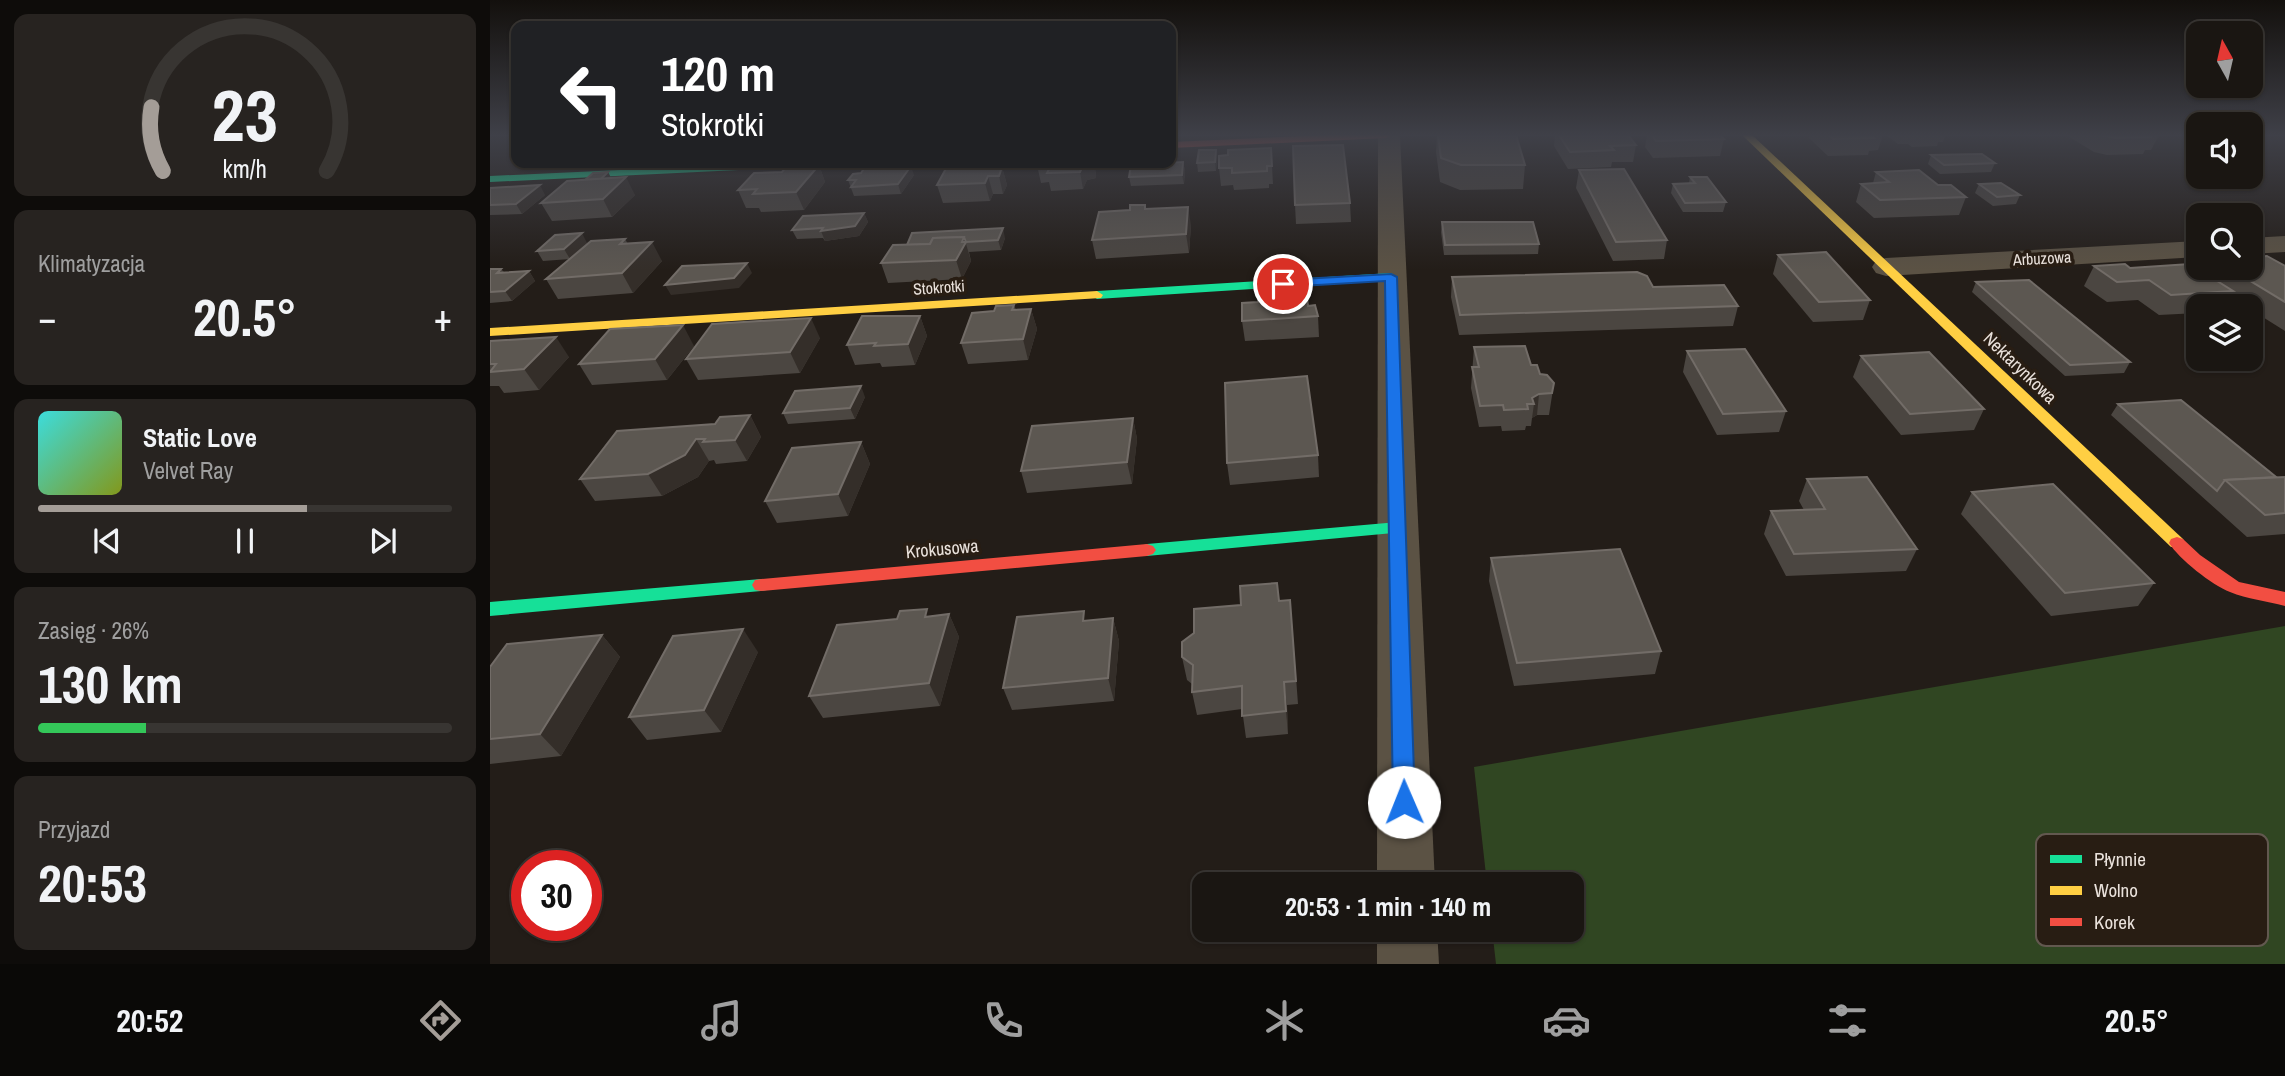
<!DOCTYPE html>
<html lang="pl">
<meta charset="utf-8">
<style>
body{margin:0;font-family:"Archivo Narrow",sans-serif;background:#272320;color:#f1f3f6;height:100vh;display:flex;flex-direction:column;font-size:26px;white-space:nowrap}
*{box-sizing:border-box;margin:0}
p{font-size:23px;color:#9f9f9f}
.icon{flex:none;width:38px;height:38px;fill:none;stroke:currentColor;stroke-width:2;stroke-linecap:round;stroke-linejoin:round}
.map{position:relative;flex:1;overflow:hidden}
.details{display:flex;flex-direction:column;gap:14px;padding:14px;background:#0e0c0a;width:490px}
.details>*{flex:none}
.banner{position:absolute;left:21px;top:21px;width:665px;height:147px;border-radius:14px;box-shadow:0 2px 5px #0004,0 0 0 2px #383532;background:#202124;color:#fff;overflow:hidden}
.needle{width:46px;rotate:352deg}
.fabs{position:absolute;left:1696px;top:21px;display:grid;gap:14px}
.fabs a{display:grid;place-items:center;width:77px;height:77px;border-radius:14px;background:#1a1612;box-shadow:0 2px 5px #0004,0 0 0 2px #383532;font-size:35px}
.speed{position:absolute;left:21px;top:850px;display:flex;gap:14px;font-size:35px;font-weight:700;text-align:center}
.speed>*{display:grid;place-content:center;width:91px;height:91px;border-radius:50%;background:#1a1612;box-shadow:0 2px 5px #0004,0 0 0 2px #383532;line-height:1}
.speed .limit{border:10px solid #d22;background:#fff;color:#111}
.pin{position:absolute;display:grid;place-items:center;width:60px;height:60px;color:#fff;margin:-30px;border:4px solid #fff;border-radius:50%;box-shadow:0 2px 7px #0007}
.me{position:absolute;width:77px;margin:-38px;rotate:359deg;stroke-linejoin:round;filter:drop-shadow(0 0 5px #0008)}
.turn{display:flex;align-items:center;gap:24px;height:147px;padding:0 35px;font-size:32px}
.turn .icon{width:91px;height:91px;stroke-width:2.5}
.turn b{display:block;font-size:49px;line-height:60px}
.big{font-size:52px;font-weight:700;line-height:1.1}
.details .tile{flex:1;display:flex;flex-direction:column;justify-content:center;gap:10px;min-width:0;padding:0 24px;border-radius:14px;background:#272320}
.details .dial{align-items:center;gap:0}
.dial svg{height:182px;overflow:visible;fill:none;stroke:#383532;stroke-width:7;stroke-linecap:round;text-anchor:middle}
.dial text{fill:#f1f3f6;stroke:none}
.song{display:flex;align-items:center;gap:21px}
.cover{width:84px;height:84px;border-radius:10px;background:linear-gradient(135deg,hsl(180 70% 55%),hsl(70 70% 35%))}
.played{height:7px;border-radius:4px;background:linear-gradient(90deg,#a49d97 65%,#383532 65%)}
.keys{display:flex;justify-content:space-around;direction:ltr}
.heat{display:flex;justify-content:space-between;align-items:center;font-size:38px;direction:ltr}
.charge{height:10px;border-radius:5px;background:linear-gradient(90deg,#34c759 26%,#383532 0)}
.trip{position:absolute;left:702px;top:872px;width:392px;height:70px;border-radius:14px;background:#1a1612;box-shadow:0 2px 5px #0004,0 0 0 2px #383532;font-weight:700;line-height:70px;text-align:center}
.dock{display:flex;height:112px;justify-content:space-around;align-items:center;background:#0a0907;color:#9f9f9f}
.dock .icon{width:49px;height:49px}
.dock .current{color:#a49d97}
.dock b{font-size:32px;color:#f1f3f6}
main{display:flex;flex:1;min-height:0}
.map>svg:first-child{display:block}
.green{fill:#304622}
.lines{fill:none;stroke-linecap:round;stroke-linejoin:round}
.street{fill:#5b5244;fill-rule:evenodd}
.fast{fill:#16e098;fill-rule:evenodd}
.slow{fill:#ffcf43;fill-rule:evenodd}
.jam{fill:#f24e42;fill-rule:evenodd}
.wall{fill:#4b4641}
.shaded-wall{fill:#342e29}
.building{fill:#5c5751;stroke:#726c67;stroke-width:2}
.route{fill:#1a73e8;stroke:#114b97;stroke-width:2}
.labels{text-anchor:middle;stroke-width:7;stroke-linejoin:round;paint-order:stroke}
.far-street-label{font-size:16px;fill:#eae2dc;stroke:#281d13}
.street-label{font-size:18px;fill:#eae2dc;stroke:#281d13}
.key{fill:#281d13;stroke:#62584f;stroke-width:2}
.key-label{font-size:19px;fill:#eae2dc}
</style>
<main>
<section class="details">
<div class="tile dial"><svg viewBox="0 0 100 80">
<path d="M14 69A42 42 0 1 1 86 69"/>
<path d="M14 69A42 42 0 0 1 9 41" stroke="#a49d97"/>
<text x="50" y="56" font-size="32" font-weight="700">23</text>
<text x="50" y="72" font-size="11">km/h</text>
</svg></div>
<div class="tile"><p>Klimatyzacja</p>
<div class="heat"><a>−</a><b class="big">20.5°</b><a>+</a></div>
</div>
<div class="tile">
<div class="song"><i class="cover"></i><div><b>Static Love</b><p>Velvet Ray</p></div></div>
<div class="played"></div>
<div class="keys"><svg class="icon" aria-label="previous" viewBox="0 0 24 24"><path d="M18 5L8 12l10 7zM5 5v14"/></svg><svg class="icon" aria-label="pause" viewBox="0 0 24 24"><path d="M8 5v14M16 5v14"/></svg><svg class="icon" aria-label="next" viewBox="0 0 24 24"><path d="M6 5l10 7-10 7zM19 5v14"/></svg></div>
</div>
<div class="tile"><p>Zasięg · 26%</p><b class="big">130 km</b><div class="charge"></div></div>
<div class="tile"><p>Przyjazd</p><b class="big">20:53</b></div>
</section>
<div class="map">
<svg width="1795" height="964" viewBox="0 0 1795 964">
<rect width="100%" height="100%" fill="#231d18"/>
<path class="green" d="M1795 626V964H1006L1002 929H1082V884H997L984 767Z"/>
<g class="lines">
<g class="street">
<path d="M888 135H910L945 884H887Z"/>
<path d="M1795 236V252L1760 254V238Z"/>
<path d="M1708 241V257L1396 276 1386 273 1382 267 1386 261 1396 258Z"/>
<path d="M887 929H947L949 964H887Z"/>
</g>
<g class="fast">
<path d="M277 163H337L332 166 0 182V176Z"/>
<path d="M901 273 907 277 905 280 607 299 601 295 607 291Z"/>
<path d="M908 522 914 524 916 528 914 532 657 556 651 554 648 550 651 546 657 544Z"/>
<path d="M271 579 277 580 280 585 277 590 271 591 0 616V602Z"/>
</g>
<g class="slow">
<path d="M1252 135H1262L1693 539 1695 543 1693 547H1681Z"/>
<path d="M607 291 613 295 611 298 0 336V328Z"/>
</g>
<g class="jam">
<path d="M838 135H901L896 138 681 148V142Z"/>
<path d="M1687 537 1693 539 1710 555 1749 582 1795 592V606C1777 601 1757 599 1740 592 1722 585 1689 559 1679 543L1681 539Z"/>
<path d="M657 544 663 546 666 550 663 554 657 556 271 591 265 590 262 585 265 580 271 579Z"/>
</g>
</g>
<g class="wall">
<path d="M947 135H1026L1035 165 1033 189 970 190 950 182 946 152Z"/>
<path d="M1065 135H1138L1146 145 1143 162H1122L1121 167 1078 169 1064 146Z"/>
<path d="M1157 135H1230L1234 139 1230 156 1163 158 1155 147Z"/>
<path d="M1320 135H1393L1388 150 1379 151 1378 155 1338 156 1319 138Z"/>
<path d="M1396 135H1455L1453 142H1448L1447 146 1422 147 1418 144H1408Z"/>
<path d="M1576 135H1669L1661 150H1655L1653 154 1617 155 1604 152Z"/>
<path d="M781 148 783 184H779V188L744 190 743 185 731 186 729 168 738 155Z"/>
<path d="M726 150 727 159 726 171 708 172 707 163Z"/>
<path d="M1441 155 1505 163 1501 172 1450 174 1438 164Z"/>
<path d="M693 162 695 171 694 184 641 186 639 177Z"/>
<path d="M473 163H506L507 168 512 167 517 185 513 194H503L500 201 453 203 447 185Z"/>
<path d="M604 163 606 175V178L597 180 593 189 561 191 559 182 551 183 547 165Z"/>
<path d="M329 165 335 182 314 210 271 212 269 208H256L248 190Z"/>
<path d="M1089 170 1177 240 1174 259 1123 261 1086 188Z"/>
<path d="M118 172 121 178 145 195 122 217 62 221 51 203 95 180Z"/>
<path d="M1386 172 1448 185 1476 197 1469 215 1384 218 1366 202 1371 184 1383 183Z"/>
<path d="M424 175 411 194 364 196 358 180Z"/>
<path d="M1200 177 1236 202 1233 212H1193L1181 193 1183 184 1199 183Z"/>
<path d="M1489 184 1530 195 1526 204 1503 206 1485 193Z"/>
<path d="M0 188 55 195 32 214 0 215Z"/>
<path d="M860 203 861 222 806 224 805 205Z"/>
<path d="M656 209 701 225 699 253 606 259 602 240Z"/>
<path d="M374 213 378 222 369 236 335 241 333 238 307 239 302 230Z"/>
<path d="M952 222 1049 244 1048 254 954 255 951 232Z"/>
<path d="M515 238 511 250 479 252 481 261 472 279 398 283 391 263 403 245Z"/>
<path d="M135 239 138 244 172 261 143 293 68 299 56 279Z"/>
<path d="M97 243 80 259 53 261 47 251Z"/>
<path d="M1288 255 1380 300 1373 320 1323 322 1283 274Z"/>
<path d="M1604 266 1715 274 1719 268 1795 266V331L1760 309V306H1757L1740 296 1734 306H1708V313L1669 315 1648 300 1617 302 1594 286Z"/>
<path d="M0 269H11L14 272 39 271 45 281 22 301 0 303Z"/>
<path d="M962 277 1163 287 1248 306 1243 326 969 335 961 297Z"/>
<path d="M1486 282 1640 362 1634 373 1575 376 1482 292Z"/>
<path d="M524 305 526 310 541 309 547 329 538 360 478 364 471 343 504 311Z"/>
<path d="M818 306 828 316 829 337 755 341 752 321Z"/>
<path d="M430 316 437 336 425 365 392 367 390 363 365 365 357 345Z"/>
<path d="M330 338 310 373 208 380 196 359Z"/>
<path d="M0 341 79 357 49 390 14 393 9 386H0Z"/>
<path d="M204 346 177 380 102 385 89 364Z"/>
<path d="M984 347 1041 365 1050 374 1064 383 1059 415H1047L1042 418 1041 426H1036L1035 430 1012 431 1011 426 989 427 981 388Z"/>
<path d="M1197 351 1296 411 1289 432 1227 435 1193 372Z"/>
<path d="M1371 356 1494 409 1484 430 1411 435 1363 377Z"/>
<path d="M375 397 365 419 298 424 293 413Z"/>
<path d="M1628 404 1786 477H1795V534L1757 537 1621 415Z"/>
<path d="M260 415 271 437 257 461 226 464 224 460 219 461 208 477 172 496 105 501 90 479 225 424Z"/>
<path d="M643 418 647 439 642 484 537 493 531 471Z"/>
<path d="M371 442 380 464 358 516 287 523 275 501Z"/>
<path d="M828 455 829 477 740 485 737 463Z"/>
<path d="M1317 479 1427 549 1416 571 1296 576 1274 534 1281 511 1314 510 1309 501Z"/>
<path d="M1482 492 1664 583 1648 606 1561 616 1471 514Z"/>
<path d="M1001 558 1171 651 1165 674 1024 686 999 581Z"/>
<path d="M459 614 469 637 450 706 333 718 319 696 440 616Z"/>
<path d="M623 618 629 641 624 701 522 710 513 688Z"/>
<path d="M802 623 808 704 797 705 798 734 756 738 752 709 707 715 702 692V684L697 680 692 657Z"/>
<path d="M112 635 130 657 71 756 0 764V667Z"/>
<path d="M268 652 231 732 157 740 139 717Z"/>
</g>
<g class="shaded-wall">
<path d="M726 150 727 159 726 171 725 162Z"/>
<path d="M693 162 695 171 694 184 692 175Z"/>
<path d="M504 163H506L509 175 512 167 517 185 513 194 509 176 502 168Z"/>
<path d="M593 163H604L606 175V178L597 180 593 189 590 172Z"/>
<path d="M329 165 335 182 314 210 306 192Z"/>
<path d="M421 166 424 175 411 194 408 184Z"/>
<path d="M118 172 123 182 107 181Z"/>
<path d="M498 176 503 194 500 201 495 183Z"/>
<path d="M136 177 145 195 122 217 113 199Z"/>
<path d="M50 185 55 195 32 214 26 204Z"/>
<path d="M698 207 701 225 699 253 696 234Z"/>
<path d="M374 213 378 222 369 236 335 241 331 231Z"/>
<path d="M513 228 515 238 511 250 508 240Z"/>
<path d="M92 233 97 243 80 259 74 249Z"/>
<path d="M474 237 481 261 472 279 466 260Z"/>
<path d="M162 242 172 261 143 293 132 273Z"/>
<path d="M257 263 262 273 249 288 181 295 175 285Z"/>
<path d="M39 271 45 281 22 301 15 291Z"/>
<path d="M541 309 547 329 538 360 533 339Z"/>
<path d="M430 316 437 336 425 365 418 344Z"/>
<path d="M321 318 330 338 310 373 300 352Z"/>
<path d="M193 325 204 346 177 380 165 359Z"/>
<path d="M66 337 79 357 49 390 34 369Z"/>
<path d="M371 386 375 397 365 419 360 408Z"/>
<path d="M1049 394 1047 415 1042 418 1044 404 1042 398Z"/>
<path d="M260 415 271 437 257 461 245 440Z"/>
<path d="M643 418 647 439 642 484 637 462Z"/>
<path d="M206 439 219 461 208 477 172 496 158 474Z"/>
<path d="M371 442 380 464 358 516 348 494Z"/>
<path d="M459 614 469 637 450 706 439 683Z"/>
<path d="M623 618 629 641 624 701 618 678Z"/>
<path d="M253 629 268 652 231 732 214 710Z"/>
<path d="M112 635 130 657 71 756 50 734Z"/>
<path d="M794 682 797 705 798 734 796 711Z"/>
</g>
<g class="building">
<path d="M948 135H1026L1035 165H971L951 158Z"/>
<path d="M1069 135H1138L1146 145 1120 146 1124 150 1080 152Z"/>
<path d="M1162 135H1230L1234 139 1166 141Z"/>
<path d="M1339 135H1380L1384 138 1343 139Z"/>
<path d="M1611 135H1658L1662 137 1625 138Z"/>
<path d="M853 145 860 203 805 205 803 146Z"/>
<path d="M781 148 782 166H777V171L742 173V168H729V156L738 155V150Z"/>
<path d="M709 150H726L725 162 707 163Z"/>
<path d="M1492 154 1505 163 1454 165 1441 155Z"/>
<path d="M693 162 692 175 639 177 641 165Z"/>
<path d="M459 163H504L502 168 512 167 509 176H498L495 183 447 185Z"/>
<path d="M548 163H594L590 172 557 173 561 165H547Z"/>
<path d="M329 165 306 192 263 194 267 189 248 190 264 173 292 172 297 166Z"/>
<path d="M421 166 408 184 361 187 366 180H358L363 174 371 173 375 167Z"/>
<path d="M1134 169 1177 240 1126 242 1089 170Z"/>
<path d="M1429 170 1448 185H1461L1476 197 1390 200 1371 184 1399 182 1386 172Z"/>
<path d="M118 172 111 179 95 180 103 173Z"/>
<path d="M136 177 113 199 51 203 77 181Z"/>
<path d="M1200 177H1217L1236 202 1195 203 1183 184 1205 183Z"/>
<path d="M1511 183 1530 195 1507 197 1489 184Z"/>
<path d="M50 185 26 204 0 205V188Z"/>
<path d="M640 205H655V209L698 207 696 234 602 240 609 212 640 210Z"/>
<path d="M374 213 365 226 331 231 333 228 302 230 313 216Z"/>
<path d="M952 222H1043L1049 244 955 245Z"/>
<path d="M513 228 508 240 476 242 474 237 443 238 440 244 417 245 422 233Z"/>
<path d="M92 233 74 249 47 251 65 235Z"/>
<path d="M474 237 472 242H476L466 260 391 263 403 245 440 244 443 238Z"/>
<path d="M135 239 130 244 162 242 132 273 56 279 101 241Z"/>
<path d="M1336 252 1380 300 1329 302 1288 255Z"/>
<path d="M1777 256 1795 266V302L1739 268H1760V257Z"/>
<path d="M257 263 244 278 175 285 192 266Z"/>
<path d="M1635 264 1640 268 1700 264 1743 291 1681 295 1659 280 1627 282 1604 266Z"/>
<path d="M0 269H11L7 273 39 271 15 291 0 292Z"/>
<path d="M1147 272 1157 276 1163 287 1234 285 1248 306 970 315 962 277Z"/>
<path d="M1539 280 1640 362 1580 365 1486 282Z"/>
<path d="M816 289 818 306 825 305 828 316 752 321V303L768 302V291Z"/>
<path d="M524 305 522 310 541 309 533 339 471 343 482 313 504 311 506 306Z"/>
<path d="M372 316H430L418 344 384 346 386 343 357 345Z"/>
<path d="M321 318 300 352 196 359 222 324Z"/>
<path d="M193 325 165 359 89 364 120 329Z"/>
<path d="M66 337 34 369 0 372 6 364H0V341Z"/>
<path d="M1035 346 1041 365H1047L1050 374 1057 375 1064 383 1062 393 1049 394 1042 398 1044 404H1037L1038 409 1014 410 1013 405 990 406 982 367H989L984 347Z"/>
<path d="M1255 349 1296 411 1233 414 1197 351Z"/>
<path d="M1439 352 1494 409 1420 414 1371 356Z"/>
<path d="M817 376 828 455 737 463 735 383Z"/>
<path d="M371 386 360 408 293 413 305 391Z"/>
<path d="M1691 400 1786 477 1735 480 1727 491 1628 404Z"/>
<path d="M260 415 245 440 213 442 215 439H206L195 455 158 474 90 479 127 431 225 424 230 417Z"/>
<path d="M643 418 637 462 531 471 542 426Z"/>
<path d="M371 442 348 494 275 501 302 448Z"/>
<path d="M1377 477 1427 549 1304 554 1281 511 1335 509 1317 479Z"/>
<path d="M1795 477V513L1775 515 1735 480Z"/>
<path d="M1563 484 1664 583 1575 593 1482 492Z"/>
<path d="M1130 549 1171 651 1027 663 1001 558Z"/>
<path d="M787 583 789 601 800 600 806 681 794 682 796 711 752 716V686L702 692 703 665 692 657V642L704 633V609L751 605 750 586Z"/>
<path d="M437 609 435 617 459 614 439 683 319 696 347 625 407 619 410 611Z"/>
<path d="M594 611 593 621 623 618 618 678 513 688 527 617Z"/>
<path d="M253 629 214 710 139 717 183 636Z"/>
<path d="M112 635 50 734 0 739V667L17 644Z"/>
</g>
<linearGradient id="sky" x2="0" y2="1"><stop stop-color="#13100d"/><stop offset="0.5" stop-color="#3f4048"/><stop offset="1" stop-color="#3f4048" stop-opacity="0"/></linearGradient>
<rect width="1795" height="270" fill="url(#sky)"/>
<path class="route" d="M901 274 907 277 925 802 922 809 914 812 906 809 903 802 895 281 793 287 787 284 793 280Z"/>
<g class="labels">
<g class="far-street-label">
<text transform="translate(1552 258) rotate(-3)" y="6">Arbuzowa</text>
<text transform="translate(449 287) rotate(-4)" y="6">Stokrotki</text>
</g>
<g class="street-label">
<text transform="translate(1530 368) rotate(44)" y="6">Nektarynkowa</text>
<text transform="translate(452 549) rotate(-5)" y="6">Krokusowa</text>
</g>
</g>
<rect x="1546" y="834" width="232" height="112" rx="10" class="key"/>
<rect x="1560" y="855" width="32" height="8" fill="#16e098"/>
<rect x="1560" y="886" width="32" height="9" fill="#ffcf43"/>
<rect x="1560" y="918" width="32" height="8" fill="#f24e42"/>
<g class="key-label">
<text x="1604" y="866">Płynnie</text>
<text x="1604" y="897">Wolno</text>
<text x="1604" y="929">Korek</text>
</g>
</svg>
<div class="fabs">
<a><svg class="needle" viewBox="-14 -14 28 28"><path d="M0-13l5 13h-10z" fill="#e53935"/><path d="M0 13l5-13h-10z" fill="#9f9f9f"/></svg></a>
<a><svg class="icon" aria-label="sound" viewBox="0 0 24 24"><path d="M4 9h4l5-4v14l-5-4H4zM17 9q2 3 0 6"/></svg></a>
<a><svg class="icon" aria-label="search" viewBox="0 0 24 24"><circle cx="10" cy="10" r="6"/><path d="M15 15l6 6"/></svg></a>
<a><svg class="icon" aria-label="layers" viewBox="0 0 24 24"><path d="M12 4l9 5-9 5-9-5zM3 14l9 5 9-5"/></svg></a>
</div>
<div class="speed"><div class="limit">30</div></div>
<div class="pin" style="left:793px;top:284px;background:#d93025"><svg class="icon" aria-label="arrive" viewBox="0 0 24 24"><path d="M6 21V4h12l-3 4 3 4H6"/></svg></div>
<svg class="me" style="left:914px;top:802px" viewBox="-20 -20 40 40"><circle r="19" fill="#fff"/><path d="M0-13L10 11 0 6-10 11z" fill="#1a73e8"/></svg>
<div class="trip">20:53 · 1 min · 140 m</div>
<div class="banner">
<div class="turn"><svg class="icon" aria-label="left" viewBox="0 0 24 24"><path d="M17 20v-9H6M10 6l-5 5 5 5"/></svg><div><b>120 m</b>Stokrotki</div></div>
</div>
</div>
</main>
<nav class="dock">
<b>20:52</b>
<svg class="icon current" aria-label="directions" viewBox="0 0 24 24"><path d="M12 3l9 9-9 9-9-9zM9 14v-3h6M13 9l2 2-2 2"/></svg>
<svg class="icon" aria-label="music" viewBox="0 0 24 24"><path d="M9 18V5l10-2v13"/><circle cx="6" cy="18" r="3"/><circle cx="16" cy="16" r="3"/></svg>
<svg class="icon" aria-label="phone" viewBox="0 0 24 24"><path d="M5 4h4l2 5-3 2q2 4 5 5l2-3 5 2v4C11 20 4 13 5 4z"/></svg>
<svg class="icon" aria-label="climate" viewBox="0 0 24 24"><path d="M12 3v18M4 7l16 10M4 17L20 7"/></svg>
<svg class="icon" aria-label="car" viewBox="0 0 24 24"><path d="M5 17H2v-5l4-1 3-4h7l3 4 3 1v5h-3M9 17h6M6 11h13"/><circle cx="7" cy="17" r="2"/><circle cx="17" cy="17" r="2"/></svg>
<svg class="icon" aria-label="filters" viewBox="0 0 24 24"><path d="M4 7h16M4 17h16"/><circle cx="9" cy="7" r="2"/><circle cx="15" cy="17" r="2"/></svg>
<b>20.5°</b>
</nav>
